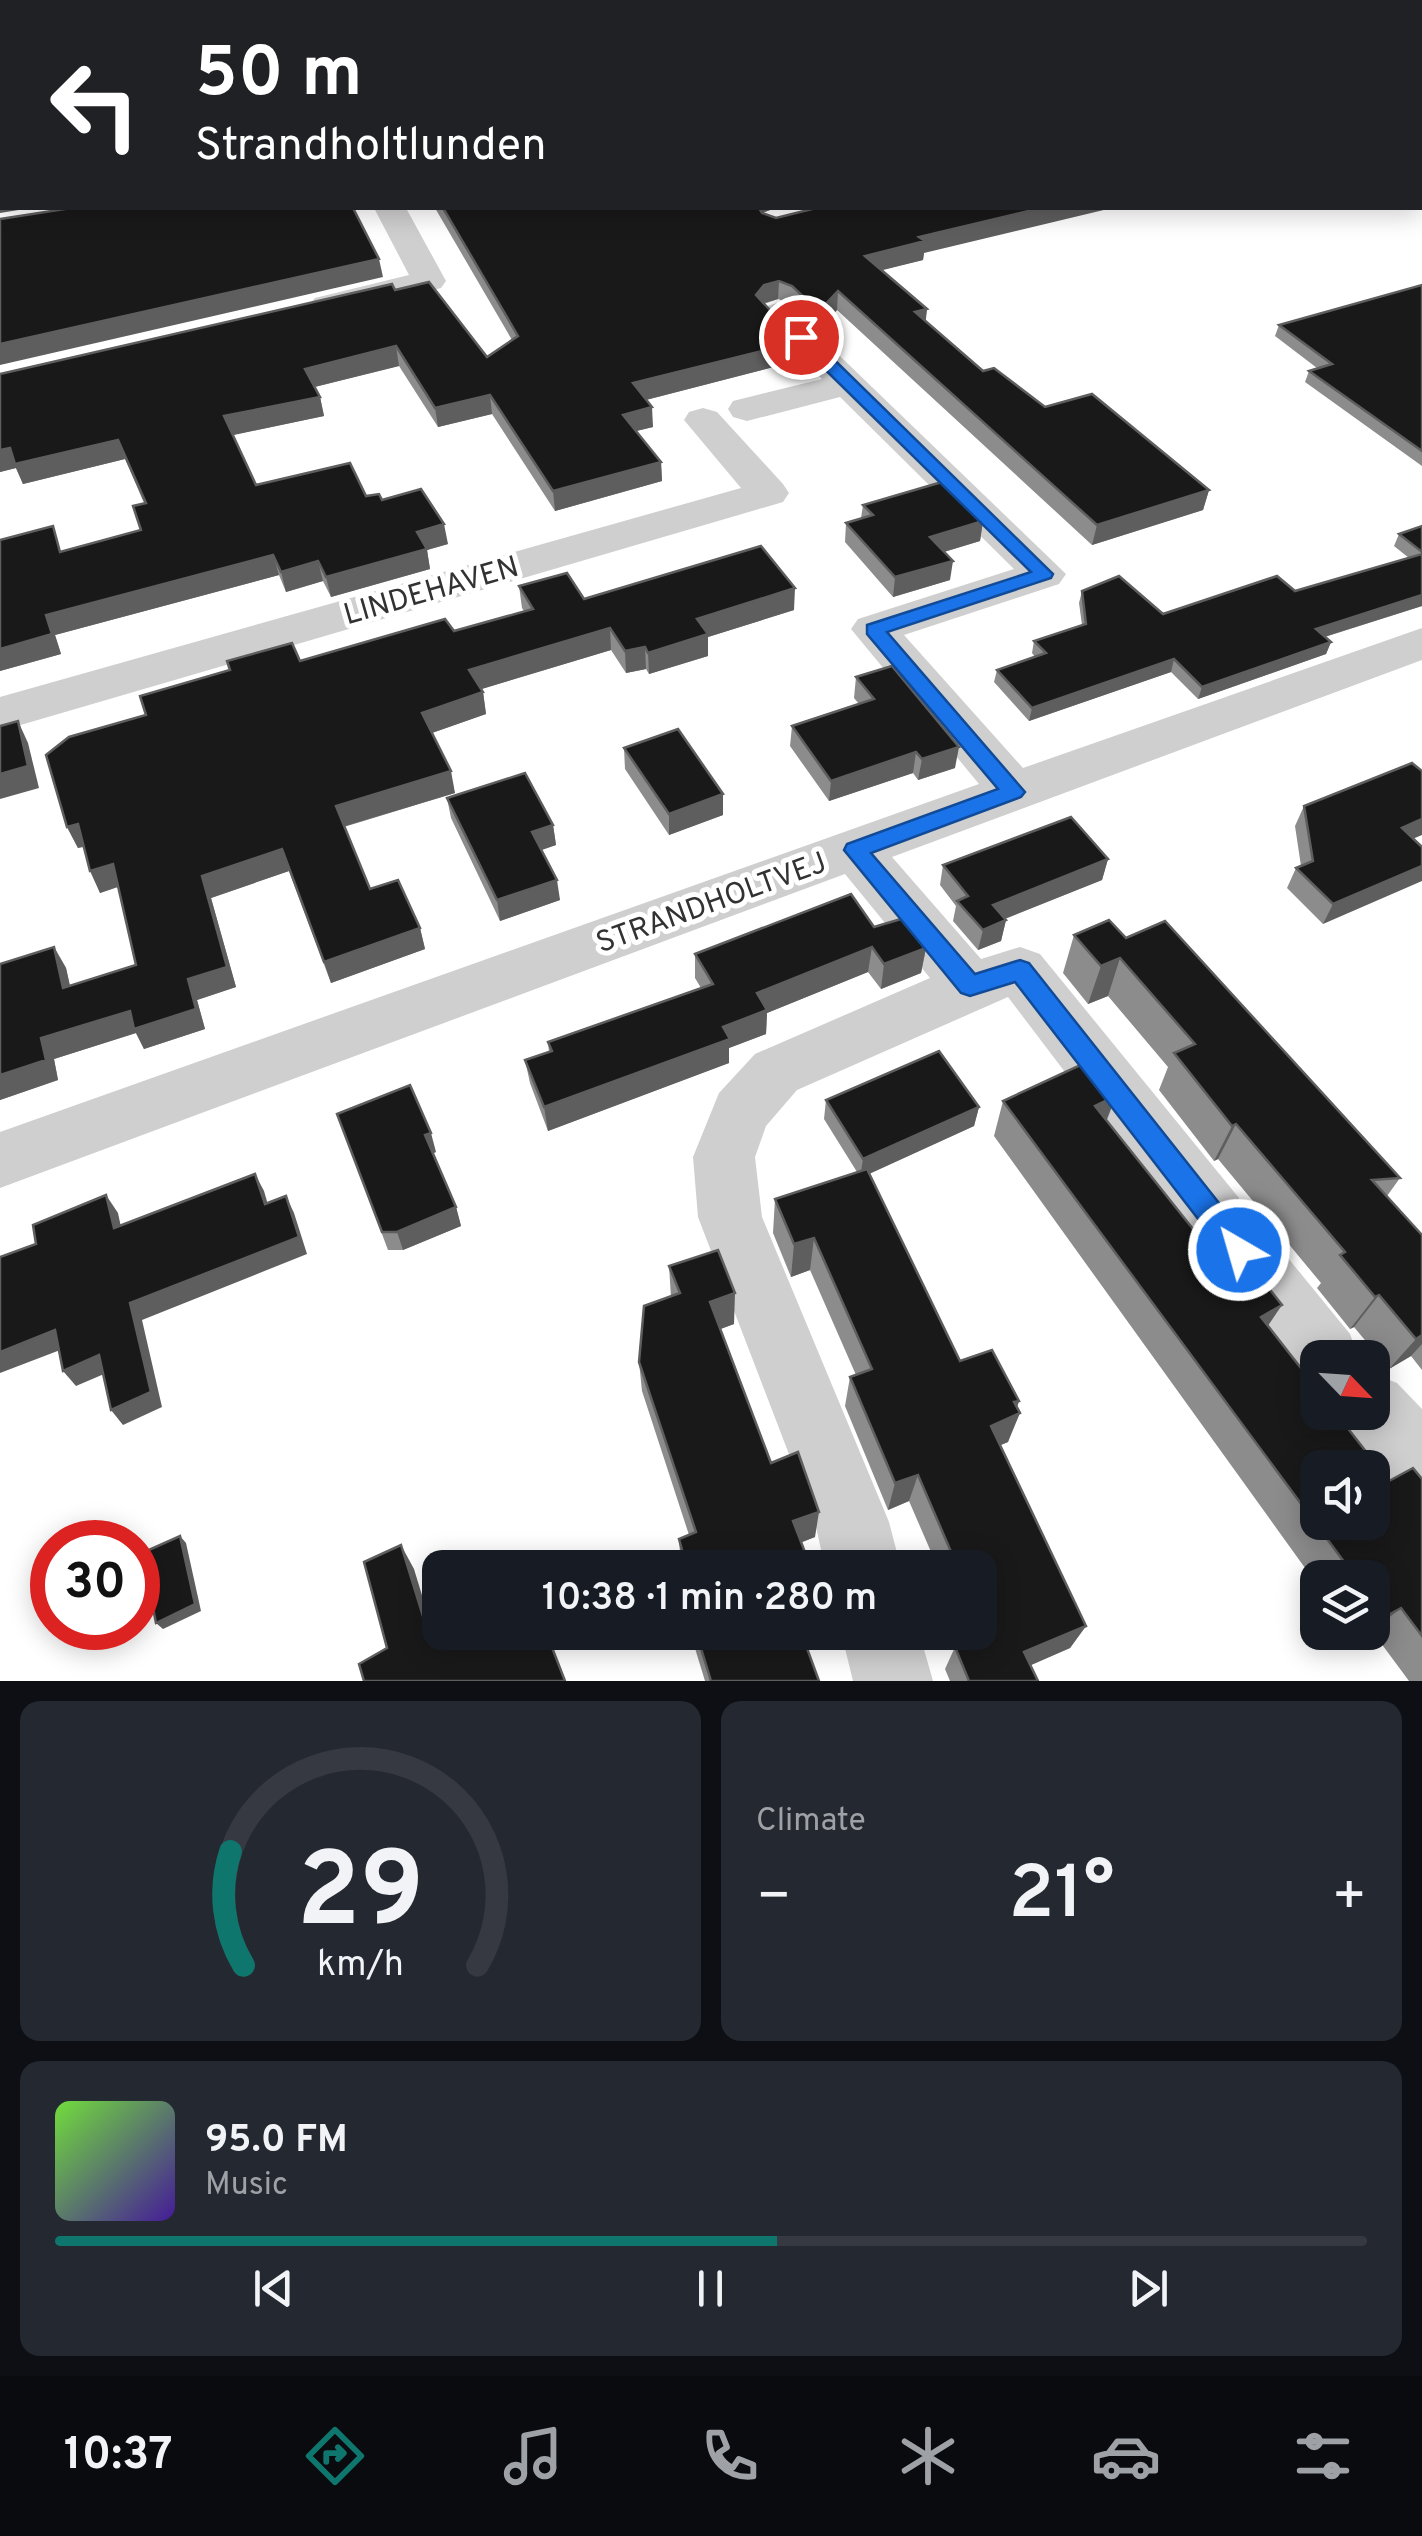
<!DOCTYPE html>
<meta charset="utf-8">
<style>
body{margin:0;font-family:Overpass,sans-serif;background:#242831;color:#f1f3f6;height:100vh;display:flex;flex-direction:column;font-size:38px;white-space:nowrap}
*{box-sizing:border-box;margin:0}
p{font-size:32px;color:#9ea1a6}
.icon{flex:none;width:55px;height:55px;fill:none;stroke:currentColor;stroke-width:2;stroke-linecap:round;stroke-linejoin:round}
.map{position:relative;height:1681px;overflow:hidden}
.panel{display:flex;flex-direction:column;gap:20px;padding:20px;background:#0d0f14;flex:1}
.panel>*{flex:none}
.guide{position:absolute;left:0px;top:0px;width:1422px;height:210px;box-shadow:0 5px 25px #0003;background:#202124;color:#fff;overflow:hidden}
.needle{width:65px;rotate:115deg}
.controls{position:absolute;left:1300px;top:1340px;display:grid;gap:20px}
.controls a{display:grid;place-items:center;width:90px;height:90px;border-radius:20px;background:#171b24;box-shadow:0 5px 25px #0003;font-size:50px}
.speed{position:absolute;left:30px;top:1520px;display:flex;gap:20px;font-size:50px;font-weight:700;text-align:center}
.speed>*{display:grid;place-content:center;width:130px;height:130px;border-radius:50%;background:#171b24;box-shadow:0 5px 25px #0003;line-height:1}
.speed .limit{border:15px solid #d22;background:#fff;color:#111}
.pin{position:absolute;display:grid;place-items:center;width:85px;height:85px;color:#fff;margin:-42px;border:5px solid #fff;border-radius:50%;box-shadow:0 2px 10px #0007}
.me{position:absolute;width:110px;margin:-55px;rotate:322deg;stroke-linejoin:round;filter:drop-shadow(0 0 8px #0008)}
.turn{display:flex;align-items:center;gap:35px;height:210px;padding:0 30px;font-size:45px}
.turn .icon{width:130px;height:130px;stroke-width:2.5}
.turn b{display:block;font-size:70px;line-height:85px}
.big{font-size:75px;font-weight:600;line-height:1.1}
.panel .widget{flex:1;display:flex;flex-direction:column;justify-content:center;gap:15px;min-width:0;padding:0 35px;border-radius:20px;background:#242831}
.panel .dial{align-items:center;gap:0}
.dial svg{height:260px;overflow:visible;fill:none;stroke:#363941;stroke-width:7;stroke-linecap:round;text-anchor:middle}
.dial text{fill:#f1f3f6;stroke:none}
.song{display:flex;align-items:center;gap:30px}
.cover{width:120px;height:120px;border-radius:15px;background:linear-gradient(135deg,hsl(100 70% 55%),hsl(260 70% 35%))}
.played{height:10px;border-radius:5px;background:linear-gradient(90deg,#0f766e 55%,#363941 55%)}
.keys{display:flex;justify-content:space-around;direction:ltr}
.heat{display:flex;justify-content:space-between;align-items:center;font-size:55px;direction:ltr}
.panel .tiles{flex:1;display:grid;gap:20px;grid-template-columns:1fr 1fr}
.widget:last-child{grid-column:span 2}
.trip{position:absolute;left:422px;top:1550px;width:575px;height:100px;border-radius:20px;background:#171b24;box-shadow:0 5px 25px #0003;font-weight:600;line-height:100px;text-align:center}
.tab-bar{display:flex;height:160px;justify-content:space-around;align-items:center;background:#090b0e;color:#9ea1a6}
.tab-bar .icon{width:70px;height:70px}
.tab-bar .on{color:#0f766e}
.tab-bar b{font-size:45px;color:#f1f3f6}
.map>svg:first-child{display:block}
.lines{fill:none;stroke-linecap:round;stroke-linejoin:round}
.minor{fill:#cfcfcf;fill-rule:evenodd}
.tertiary{fill:#cfcfcf;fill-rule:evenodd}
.wall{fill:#8c8c8c}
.shaded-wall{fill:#5e5e5e}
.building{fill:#191919;stroke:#5e5e5e;stroke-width:2.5;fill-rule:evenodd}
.route{fill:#1a73e8;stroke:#114b97;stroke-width:2.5}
.labels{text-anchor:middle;stroke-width:10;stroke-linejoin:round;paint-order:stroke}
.street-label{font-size:30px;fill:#323232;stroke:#fff}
</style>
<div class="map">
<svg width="1422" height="1681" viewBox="0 0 1422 1681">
<rect width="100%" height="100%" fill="#fff"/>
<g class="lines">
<g class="minor">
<path d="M422 0H448V2H423Z"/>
<path d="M374 208H406L446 281 441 288 429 291 327 316 315 312 309 305 315 298 409 275Z"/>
<path d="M777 303 789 307 1066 574 1059 584 904 635 1023 768 1422 628V660L892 857 981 959 1020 947 1040 954 1350 1334 1359 1358H1318V1389L1300 1382 1008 997 797 1090 766 1126 755 1157 762 1217 889 1522 901 1568H825L815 1522 698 1217 693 1157 719 1093 755 1054 930 978 845 874 0 1188V1132L979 784 851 629 858 619 1014 569 840 397 747 421 733 417 728 409 733 401 822 379 759 314 765 307Z"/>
<path d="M703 408 717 412 783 484 789 493 783 502 0 731V697L741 488 684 420 689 412Z"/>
<path d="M1372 1373 1397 1383 1422 1409V1497C1386 1482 1353 1449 1338 1412H1372Z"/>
<path d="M841 1632H919L933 1681H853Z"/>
</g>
<rect class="tertiary" x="1420" y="33" width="2" height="16"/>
</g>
<g class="wall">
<path d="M435 208H770V210L762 213 776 218 924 253 923 260 881 270 927 309 925 321 983 371 1045 407 1209 490 1203 510 1092 545 837 310 818 330 792 304 778 299 764 304 794 336 793 355 785 364 646 400 653 427 636 431 661 462 662 481 555 511 492 414 438 427 399 366 315 387 320 397 324 416 232 435 256 485 366 496 382 500 448 544 427 550 430 569 331 597 323 581 286 592 279 575 55 635 61 654 0 671V601L62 551 141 530 144 503 125 459 23 484 16 468 0 472V374L395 290 487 357 512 340Z"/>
<path d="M1422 285V466L1305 382 1309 371 1317 368 1275 336 1279 325Z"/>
<path d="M863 505 983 521 980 541 944 552 950 580 893 597 845 542 846 523 861 518Z"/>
<path d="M1422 526V606L1325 637 1331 642 1326 654 1198 699 1171 672 1029 721 994 682 997 670 1035 657 1032 653 1034 641 1082 625 1079 603 1082 591 1163 614 1295 591 1409 558 1394 546 1399 534Z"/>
<path d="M519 586 584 599 794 610 708 637V656L649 674 646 669 626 673 611 650 481 689 483 692 486 714 432 733 455 793 344 827 370 889 420 928 425 949 331 983 289 871 211 898 236 987 197 1000 205 1029 144 1049 136 1033 54 1059 58 1080 0 1100V964L54 947 66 968 70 986 136 965 118 887 100 893 84 847 78 848 67 827 146 715 300 661 454 631 524 611 522 608Z"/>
<path d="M856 677 955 768 918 780 913 773 829 801 790 746 792 726 859 704 854 698Z"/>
<path d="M624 748 723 794V815L669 835 625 769Z"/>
<path d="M447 798 553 825 556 845 542 850 560 900 500 921 451 818Z"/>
<path d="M1304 806 1413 839 1323 924 1287 888 1296 868 1301 866 1295 826Z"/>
<path d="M1108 859 1102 880 1005 919 1006 920 1001 941 978 950 953 921 956 906 940 885 943 865Z"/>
<path d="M874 927 926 948 921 973 881 989 868 972 767 1013 766 1034 729 1048V1063L548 1131 530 1083 525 1060 549 1052 548 1042 701 988 695 978V954Z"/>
<path d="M1074 935 1126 938 1400 1178 1387 1196 1422 1235V1370L1411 1356 1389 1369 1354 1327 1350 1329 1317 1288 1321 1283 1218 1159 1214 1161 1159 1090 1168 1067 1108 996 1088 1004 1063 973Z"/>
<path d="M1116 1096 1107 1120 1389 1481 1422 1479V1681H1409L1372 1631V1578H1318V1586L994 1136 1003 1101Z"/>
<path d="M826 1100 979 1107 974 1126 869 1174 960 1361 1019 1401 1008 1442 1000 1445 1086 1626 1070 1648 1030 1665 1038 1681H950L945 1669 955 1647 970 1642 966 1632H980V1568H938L909 1501 888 1510 845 1406 850 1377 856 1375 810 1270 791 1277 773 1233 775 1199 857 1172 824 1119Z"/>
<path d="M337 1114 436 1152 433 1153 456 1207 461 1226 403 1250H388Z"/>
<path d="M669 1266 734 1324 720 1329 771 1463 815 1537 801 1542 811 1568H681L679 1539 689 1535 642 1391 639 1362 671 1297Z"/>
<path d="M690 1632H801L819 1681H705Z"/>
<path d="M1325 1632H1370L1337 1650Z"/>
</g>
<g class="shaded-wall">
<path d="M289 0H340L328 2H289Z"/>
<path d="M0 194H2V208H31L0 213Z"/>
<path d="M757 208H770V210L762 213Z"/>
<path d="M1041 208H1112L924 253 923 260 863 275 865 256 919 237Z"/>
<path d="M379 259 383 277 0 365V344Z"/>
<path d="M779 281 778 299 764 303 756 295 764 285Z"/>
<path d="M838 291 837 310 818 330 819 311Z"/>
<path d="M927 309 925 328 915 312Z"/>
<path d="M794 336 793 355 785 364 634 403 633 383Z"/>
<path d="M396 346 399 366 310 388 305 369Z"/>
<path d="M490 395 492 414 438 427 435 408Z"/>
<path d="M320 397 324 416 229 436 224 416Z"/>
<path d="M652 407 653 427 624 434 623 415Z"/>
<path d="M118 440 125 459 23 484 16 468 0 472V450L10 448Z"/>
<path d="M661 462 662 481 555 511 553 491Z"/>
<path d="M1209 490 1203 510 1092 545 1097 525Z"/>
<path d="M983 521 980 541 927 557 930 537Z"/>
<path d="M444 524 448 544 427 550 430 569 331 597 326 577 417 532Z"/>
<path d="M273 555 279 575 55 635 61 654 0 671V649L46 615Z"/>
<path d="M318 561 323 581 286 592 281 572Z"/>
<path d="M953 561 950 580 893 597 895 577Z"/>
<path d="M795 588 794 610 708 637V656L649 674 648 653 697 619Z"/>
<path d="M1422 595V606L1311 641 1316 629Z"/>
<path d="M610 628 611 650 472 692 469 670Z"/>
<path d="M1331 642 1326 654 1198 699 1202 687Z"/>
<path d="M645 647 646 669 626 673 625 651Z"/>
<path d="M1174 659 1171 672 1029 721 1032 708Z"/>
<path d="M483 692 486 714 426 735 422 713Z"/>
<path d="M18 721 28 743 39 788 0 799V774Z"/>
<path d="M959 747 955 768 918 780 922 759Z"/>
<path d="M916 752 913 773 829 801 831 781Z"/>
<path d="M451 771 455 793 342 827 336 806Z"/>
<path d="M723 794V815L669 835V814Z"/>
<path d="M1422 819V835L1391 848 1402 828Z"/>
<path d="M78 824 88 845 78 848 67 827Z"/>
<path d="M553 825 556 845 535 852 532 832Z"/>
<path d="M282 849 289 871 211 898 236 987 197 1000 205 1029 144 1049 136 1033 54 1059 58 1080 0 1100V1075L41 1038 188 979 202 876Z"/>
<path d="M1108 859 1102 880 989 925 993 905Z"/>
<path d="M113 864 123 885 100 893 90 871Z"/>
<path d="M1422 866V881L1323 924 1333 904Z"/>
<path d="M557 880 560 900 500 921 497 900Z"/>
<path d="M1006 920 1001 941 978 950 983 930Z"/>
<path d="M420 928 425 949 331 983 324 962Z"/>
<path d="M54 947 66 968 75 1009 63 988Z"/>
<path d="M872 947 868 972 767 1013 766 1034 729 1048V1063L548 1131 544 1107 723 1027 757 993Z"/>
<path d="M926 948 921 973 881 989 884 964Z"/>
<path d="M1120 958 1108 996 1088 1004 1101 966Z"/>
<path d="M1116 1096 1102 1131 1095 1106Z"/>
<path d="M979 1107 974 1126 860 1178 863 1159Z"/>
<path d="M1236 1124 1218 1159 1214 1161 1232 1126Z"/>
<path d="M431 1133 436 1152 431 1154 425 1135Z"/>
<path d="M255 1174 264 1191 273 1222 265 1204Z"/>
<path d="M106 1195 118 1213 125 1246 114 1228Z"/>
<path d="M286 1196 294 1213 307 1254 142 1320 162 1407 123 1425 111 1410 130 1303Z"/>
<path d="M456 1207 461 1226 403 1250 397 1232Z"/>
<path d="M814 1238 810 1270 791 1277 794 1244Z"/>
<path d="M735 1293 734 1324 710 1333V1302Z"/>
<path d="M1379 1295 1354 1327 1350 1329 1375 1297Z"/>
<path d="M1282 1305 1261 1336V1317Z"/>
<path d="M55 1330 68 1347 0 1373V1352Z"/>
<path d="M1422 1335V1344L1411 1356 1389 1369 1416 1339Z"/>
<path d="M99 1355 111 1371 76 1386 63 1371Z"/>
<path d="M1019 1401 1013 1417 1020 1413 1008 1442 980 1454 991 1426 1014 1402Z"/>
<path d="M918 1475 909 1501 888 1510 895 1483Z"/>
<path d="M819 1512 815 1537 790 1547 793 1521Z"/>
<path d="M180 1536 186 1543 201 1611 163 1629 156 1623Z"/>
<path d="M401 1545 414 1569 438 1648 426 1626Z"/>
<path d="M1401 1608 1372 1631V1624Z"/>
<path d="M1086 1626 1070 1648 1011 1674 1024 1652Z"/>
<path d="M1359 1632H1370L1337 1650Z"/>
</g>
<g class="building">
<path d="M0 0H289V2H2V194H0Z"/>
<path d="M603 0H1334L1337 2H595Z"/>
<path d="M71 208H353L379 259 0 344V219Z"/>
<path d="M443 208H759L762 213 776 218 816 208H1041L919 237 925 241 865 256 927 309 915 312 983 371 994 368 1045 407 1092 394 1209 490 1097 525 838 291 819 311 792 286 779 281 764 285 756 295 794 336 786 345 633 383 652 407 623 415 661 462 553 491 490 395 435 408 396 346 305 369 320 397 224 416 256 485 350 463 366 496 379 494 382 500 421 489 444 524 417 532 427 549 326 577 318 561 281 572 273 555 46 615 52 634 0 649V540L53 526 60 552 141 530 133 506 146 503 118 440 15 464 10 448 0 450V374L392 284 395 290 429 282 487 357 518 336Z"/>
<path d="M1422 285V451L1309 371 1332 364 1279 325Z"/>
<path d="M942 482 983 521 930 537 953 561 895 577 846 523 873 515 863 505Z"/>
<path d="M1422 526V552L1399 534Z"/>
<path d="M761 546 795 588 697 619 708 634 648 653 645 647 625 651 610 628 469 670 483 692 422 713 451 771 336 806 370 889 398 880 420 928 324 962 282 849 202 876 227 967 188 979 196 1009 134 1029 130 1011 41 1038 46 1060 0 1075V964L54 947 63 988 136 965 113 864 90 871 78 824 67 827 46 755 69 737 146 715 140 696 230 670 227 661 292 643 300 661 445 619 454 631 533 609 519 586 567 573 584 599Z"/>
<path d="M1422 554V595L1316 629 1331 642 1202 687 1174 659 1032 708 997 670 1046 653 1034 641 1086 624 1082 591 1119 576 1163 614 1277 576 1295 591Z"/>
<path d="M892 666 959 747 922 759 916 752 831 781 792 726 874 699 856 677Z"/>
<path d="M18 721 28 766 0 774V726Z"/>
<path d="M678 729 723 794 669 814 624 748Z"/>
<path d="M1412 763 1422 771V819L1402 828 1422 847V866L1333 904 1296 868 1313 861 1304 806Z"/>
<path d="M525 773 553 825 532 832 557 880 497 900 447 798Z"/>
<path d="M1071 817 1108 859 993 905 1006 920 983 930 957 901 968 896 943 865Z"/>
<path d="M851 894 874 927 901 919 926 948 884 964 872 947 757 993 767 1010 723 1027 730 1039 544 1107 525 1060 552 1051 548 1042 713 984 695 954Z"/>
<path d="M1109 920 1126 938 1165 921 1400 1178 1372 1180 1422 1235V1335L1416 1339 1379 1295 1375 1297 1340 1255 1345 1252 1236 1124 1232 1126 1174 1053 1195 1044 1120 958 1101 966 1074 935Z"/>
<path d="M939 1051 979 1107 863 1159 826 1100Z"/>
<path d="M1089 1061 1116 1096 1095 1106 1193 1229 1214 1219 1282 1305 1261 1317 1318 1390V1412H1335L1389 1481 1413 1468 1422 1479V1636L1401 1608 1372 1624V1578H1356L1003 1101ZM1318 1468H1372V1522H1318Z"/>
<path d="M410 1085 431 1133 425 1135 456 1207 397 1232H382L337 1114Z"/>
<path d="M867 1169 960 1361 992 1350 1019 1401 1014 1402 1020 1413 991 1426 1086 1626 1024 1652 1038 1681H969L955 1647 988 1635 980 1617V1568H958L918 1475 895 1483 850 1377 872 1369 814 1238 794 1244 775 1199Z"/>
<path d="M255 1174 265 1204 286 1196 299 1237 130 1303 151 1392 111 1410 99 1355 63 1371 55 1330 0 1352V1257L36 1244 33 1225 106 1195 114 1228Z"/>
<path d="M718 1250 735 1293 710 1302 771 1463 798 1452 819 1512 793 1521 811 1568H687L679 1539 696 1532 639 1362 644 1306 680 1293 669 1266Z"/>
<path d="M180 1536 195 1604 156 1623 142 1553Z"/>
<path d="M401 1545 426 1626 440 1618V1632H485L489 1642 507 1632H546L565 1681H364L359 1664 387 1648 364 1562Z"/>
<path d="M696 1632H801L819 1681H711Z"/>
</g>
<path class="route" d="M795 333H807L1053 574 1051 578 887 632 1025 792 1021 797 871 853 975 974 1020 960 1029 963 1249 1241 1253 1250 1249 1259 1239 1263 1229 1259 1015 982 970 996 961 993 844 850 847 844 998 789 867 634V625L1031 572 795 340Z"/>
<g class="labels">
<g class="street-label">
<text transform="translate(431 590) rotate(-16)" y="10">LINDEHAVEN</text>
<text transform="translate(711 902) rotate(-20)" y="10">STRANDHOLTVEJ</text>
</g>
</g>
</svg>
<div class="controls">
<a><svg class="needle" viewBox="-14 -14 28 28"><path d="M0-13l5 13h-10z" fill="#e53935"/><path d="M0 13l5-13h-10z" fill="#9ea1a6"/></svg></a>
<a><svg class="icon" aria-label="sound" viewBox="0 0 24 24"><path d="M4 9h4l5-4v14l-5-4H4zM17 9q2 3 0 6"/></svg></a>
<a><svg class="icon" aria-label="layers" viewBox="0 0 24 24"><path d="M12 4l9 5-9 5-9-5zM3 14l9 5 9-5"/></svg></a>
</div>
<div class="speed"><div class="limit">30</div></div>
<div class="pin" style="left:801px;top:337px;background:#d93025"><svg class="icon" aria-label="arrive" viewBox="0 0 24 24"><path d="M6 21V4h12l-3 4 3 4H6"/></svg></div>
<svg class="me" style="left:1239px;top:1250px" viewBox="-20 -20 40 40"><circle r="17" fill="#1a73e8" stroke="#fff" stroke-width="3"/><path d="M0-11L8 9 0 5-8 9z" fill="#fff"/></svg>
<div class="trip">10:38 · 1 min · 280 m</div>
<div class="guide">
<div class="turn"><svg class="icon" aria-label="left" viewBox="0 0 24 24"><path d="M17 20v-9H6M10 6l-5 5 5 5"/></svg><div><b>50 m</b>Strandholtlunden</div></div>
</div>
</div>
<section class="panel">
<div class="tiles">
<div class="widget dial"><svg viewBox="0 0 100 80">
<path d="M14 69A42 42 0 1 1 86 69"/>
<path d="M14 69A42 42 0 0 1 10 34" stroke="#0f766e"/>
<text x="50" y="56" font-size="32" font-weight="700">29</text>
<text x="50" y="72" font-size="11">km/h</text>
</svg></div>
<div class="widget"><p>Climate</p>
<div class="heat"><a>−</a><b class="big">21°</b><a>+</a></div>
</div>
<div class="widget">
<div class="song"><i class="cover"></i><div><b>95.0 FM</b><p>Music</p></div></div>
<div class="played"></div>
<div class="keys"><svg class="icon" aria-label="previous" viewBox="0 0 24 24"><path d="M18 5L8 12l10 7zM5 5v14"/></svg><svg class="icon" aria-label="pause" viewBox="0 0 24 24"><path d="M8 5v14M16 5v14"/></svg><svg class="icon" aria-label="next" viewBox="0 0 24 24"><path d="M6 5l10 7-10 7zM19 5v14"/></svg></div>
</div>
</div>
</section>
<nav class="tab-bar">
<b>10:37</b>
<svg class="icon on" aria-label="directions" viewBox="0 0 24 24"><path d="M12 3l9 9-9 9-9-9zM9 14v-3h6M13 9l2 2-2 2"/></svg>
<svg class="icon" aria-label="music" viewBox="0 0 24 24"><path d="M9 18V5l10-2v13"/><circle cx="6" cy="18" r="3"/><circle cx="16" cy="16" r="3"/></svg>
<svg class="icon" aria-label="phone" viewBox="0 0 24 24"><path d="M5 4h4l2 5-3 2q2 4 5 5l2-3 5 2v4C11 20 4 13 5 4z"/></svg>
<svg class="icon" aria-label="climate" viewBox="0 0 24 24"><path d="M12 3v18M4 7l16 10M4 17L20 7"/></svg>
<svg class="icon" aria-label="car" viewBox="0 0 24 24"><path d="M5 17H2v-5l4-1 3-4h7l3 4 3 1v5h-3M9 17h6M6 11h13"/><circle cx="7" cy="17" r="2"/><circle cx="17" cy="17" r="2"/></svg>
<svg class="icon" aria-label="filters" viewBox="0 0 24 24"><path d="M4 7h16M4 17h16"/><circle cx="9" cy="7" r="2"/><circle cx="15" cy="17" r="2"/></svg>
</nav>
